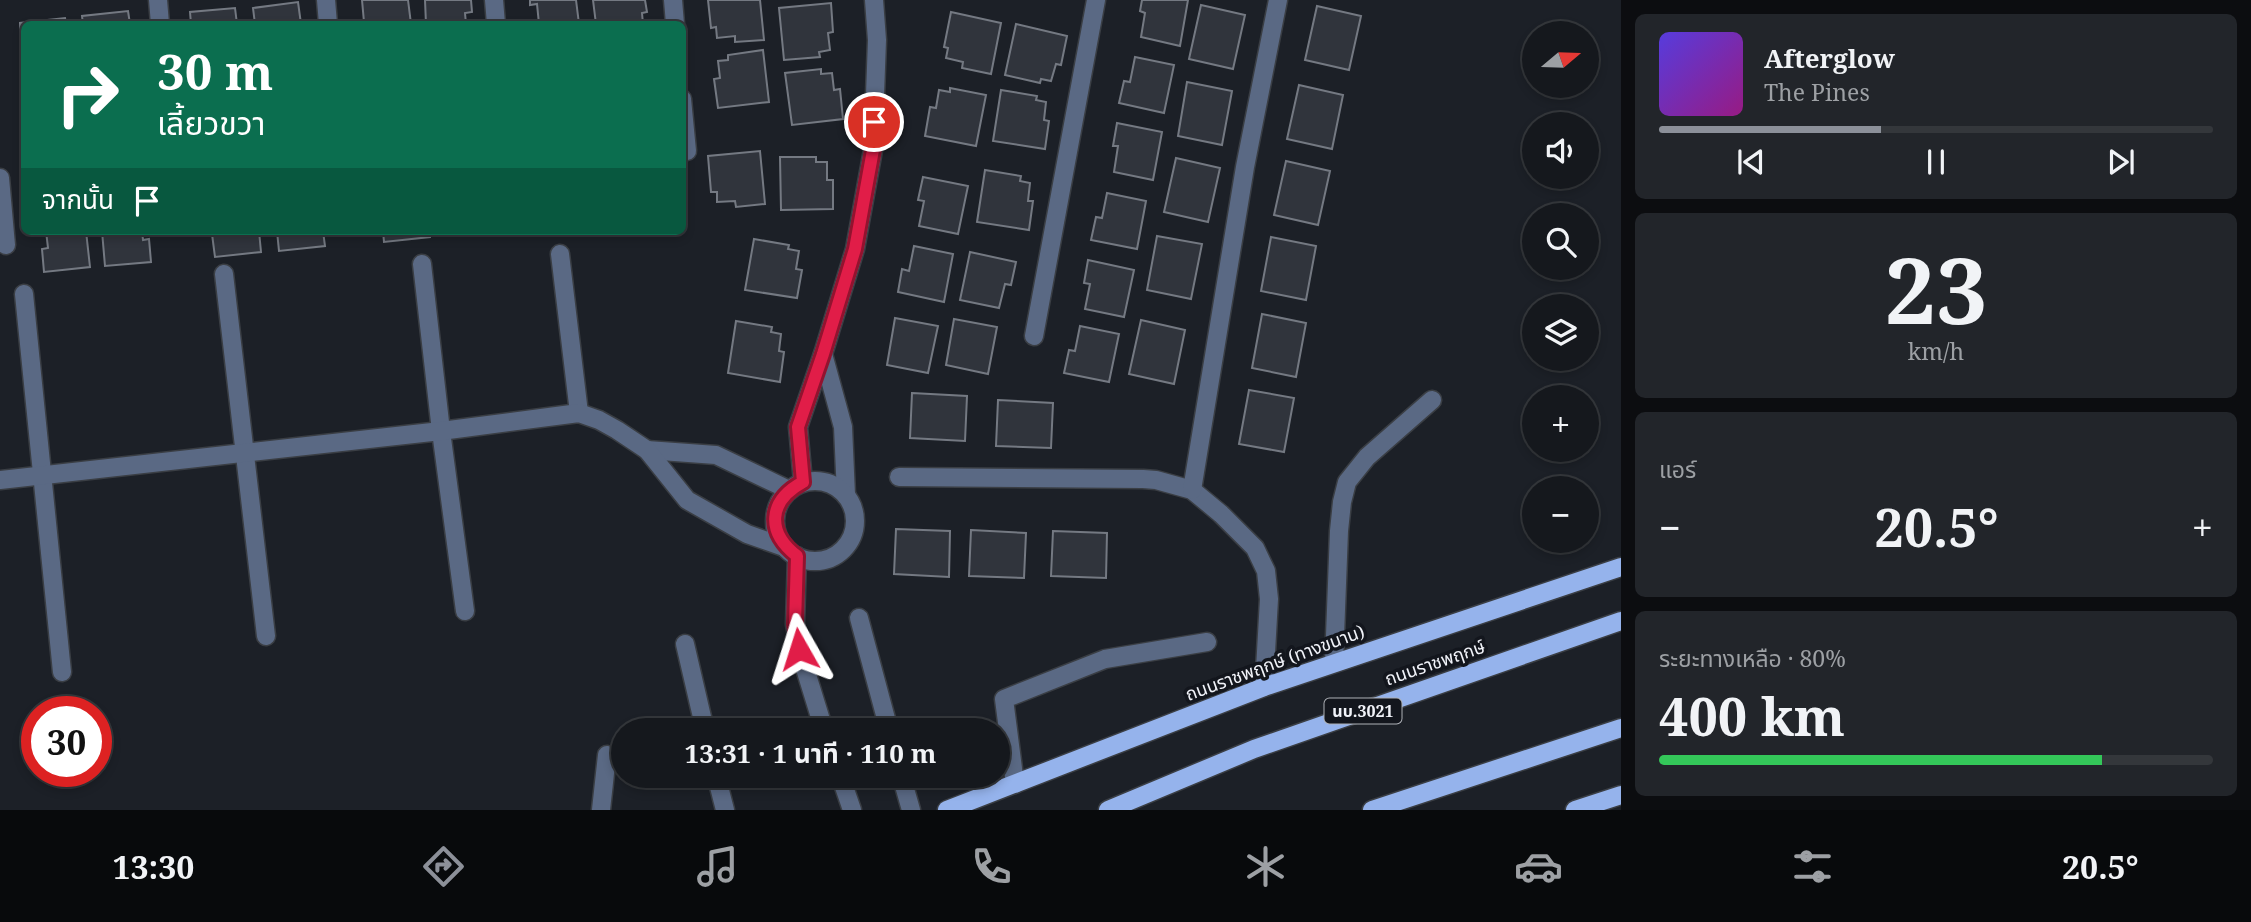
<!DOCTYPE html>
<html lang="th">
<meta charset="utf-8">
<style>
body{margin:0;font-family:"Noto Serif","Noto Sans Thai",serif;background:#22252a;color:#f1f3f6;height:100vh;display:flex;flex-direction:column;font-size:26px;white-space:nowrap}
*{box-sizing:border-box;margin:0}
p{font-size:23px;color:#9da0a4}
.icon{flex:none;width:38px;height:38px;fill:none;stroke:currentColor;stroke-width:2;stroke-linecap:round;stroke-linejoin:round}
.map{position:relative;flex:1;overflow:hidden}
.panel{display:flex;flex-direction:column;gap:14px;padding:14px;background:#0c0d10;width:630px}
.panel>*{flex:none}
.top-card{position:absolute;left:21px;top:21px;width:665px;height:214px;border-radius:10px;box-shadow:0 4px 10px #0003,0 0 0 2px #34373b;background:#0b6e4f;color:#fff;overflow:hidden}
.needle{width:46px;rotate:71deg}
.fabs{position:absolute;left:1522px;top:21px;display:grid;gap:14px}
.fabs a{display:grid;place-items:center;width:77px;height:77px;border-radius:50%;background:#15181d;box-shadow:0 4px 10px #0003,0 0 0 2px #34373b;font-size:35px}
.speed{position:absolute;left:21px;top:696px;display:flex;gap:14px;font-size:35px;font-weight:700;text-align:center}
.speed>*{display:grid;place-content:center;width:91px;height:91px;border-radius:50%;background:#15181d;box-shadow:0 4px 10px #0003,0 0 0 2px #34373b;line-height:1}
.speed .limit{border:10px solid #d22;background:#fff;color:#111}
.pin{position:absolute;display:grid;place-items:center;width:60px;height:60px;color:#fff;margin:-30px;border:4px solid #fff;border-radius:50%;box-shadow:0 2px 7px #0007}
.me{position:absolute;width:77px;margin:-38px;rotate:354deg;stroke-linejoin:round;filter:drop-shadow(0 0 5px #0008)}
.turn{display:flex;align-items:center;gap:24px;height:147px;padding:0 21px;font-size:32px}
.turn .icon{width:91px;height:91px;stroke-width:2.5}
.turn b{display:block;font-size:49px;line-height:60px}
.then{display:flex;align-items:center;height:66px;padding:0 21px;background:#0003;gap:14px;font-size:26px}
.big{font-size:52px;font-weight:700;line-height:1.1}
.panel .card{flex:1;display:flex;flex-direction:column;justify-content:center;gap:10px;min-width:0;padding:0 24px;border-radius:10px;background:#22252a}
.panel .dial{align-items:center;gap:0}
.dial b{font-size:91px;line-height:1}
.song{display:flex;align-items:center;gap:21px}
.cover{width:84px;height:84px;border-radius:10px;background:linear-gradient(135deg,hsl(250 70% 55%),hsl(310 70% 35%))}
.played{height:7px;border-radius:4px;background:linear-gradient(90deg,#8c9099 40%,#34373b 40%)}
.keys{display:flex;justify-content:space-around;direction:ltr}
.heat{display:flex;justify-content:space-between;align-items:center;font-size:38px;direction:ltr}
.charge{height:10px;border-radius:5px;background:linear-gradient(90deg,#34c759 80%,#34373b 0)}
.trip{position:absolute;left:611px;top:718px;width:399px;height:70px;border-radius:35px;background:#15181d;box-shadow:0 4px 10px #0003,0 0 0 2px #34373b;font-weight:700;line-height:70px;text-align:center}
.tab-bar{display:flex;height:112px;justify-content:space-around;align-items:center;background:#080a0c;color:#9da0a4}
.tab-bar .icon{width:49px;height:49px}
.tab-bar .on{color:#8c9099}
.tab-bar b{font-size:32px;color:#f1f3f6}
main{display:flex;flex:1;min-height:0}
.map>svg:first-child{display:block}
.building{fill:#30343c;stroke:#747982;stroke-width:2}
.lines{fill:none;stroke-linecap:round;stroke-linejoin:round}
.minor-casing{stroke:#3a3e44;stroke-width:21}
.major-casing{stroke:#3a3e44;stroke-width:21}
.minor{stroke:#5a6984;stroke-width:18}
.major{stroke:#95b3ec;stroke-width:18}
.route-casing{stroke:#92132f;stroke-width:18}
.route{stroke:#e11d48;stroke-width:12}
.labels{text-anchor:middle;stroke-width:7;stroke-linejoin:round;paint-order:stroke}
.shield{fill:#13161d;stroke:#aeb1b7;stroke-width:2}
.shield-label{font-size:16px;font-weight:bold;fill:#f1f3f9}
.street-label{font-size:18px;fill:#f1f3f9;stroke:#13161d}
</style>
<main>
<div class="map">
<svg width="1621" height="810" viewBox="0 0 1621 810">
<rect width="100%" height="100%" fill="#1c2027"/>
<g class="building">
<path d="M362 0H408L411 24H371V22H364Z"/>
<path d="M425 0H471L472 12 465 13 466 24H426Z"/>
<path d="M530 0H576L579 24H539L537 4 530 5Z"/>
<path d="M593 0H645L647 12 642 13 643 24H596Z"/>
<path d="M708 0H760L764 40 735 42V36L717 38 716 27 711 28Z"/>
<path d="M1142 0H1188L1180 46 1141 37 1145 13 1140 11Z"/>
<path d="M298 2 301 24H255L253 8Z"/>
<path d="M831 3 833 32 828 33 830 50 819 52 820 57 784 60 779 8Z"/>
<path d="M1201 5 1245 15 1233 69 1189 59Z"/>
<path d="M1317 6 1361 16 1349 70 1305 60Z"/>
<path d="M235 8 237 24H191L190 12Z"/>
<path d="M128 11 130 24H83L82 16Z"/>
<path d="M951 12 1001 23 991 74 962 68 963 62 946 58 948 48 944 47Z"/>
<path d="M65 18 66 24H24V45H21L20 23Z"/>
<path d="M1016 24 1067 36 1061 65 1056 64 1051 81 1041 79 1040 83 1005 75Z"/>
<path d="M763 50 769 102 718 108 714 79 720 78 718 61 728 60V55Z"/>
<path d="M1135 57 1174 65 1164 113 1119 103 1124 81 1130 82Z"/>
<path d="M821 69V74L832 73 834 90 840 89 843 119 792 125 785 73Z"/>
<path d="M1187 82 1232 91 1222 145 1178 136Z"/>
<path d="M1299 85 1343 95 1332 149 1287 139Z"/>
<path d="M950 88 986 95 976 146 925 136 930 107 936 108 939 90 950 92Z"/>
<path d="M1001 90 1037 96 1036 100 1046 102 1044 120 1049 121 1045 149 993 141Z"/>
<path d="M1117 123 1162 132 1153 180 1114 172 1118 146H1113Z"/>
<path d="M760 151 765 204 736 207 735 201 717 202V192H711L708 156Z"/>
<path d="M780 157H816V162H827V180H833V209L781 210Z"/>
<path d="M1176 158 1220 168 1208 222 1164 212Z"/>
<path d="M1286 161 1330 171 1318 225 1274 215Z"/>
<path d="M985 170 1021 176 1020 181 1030 183 1028 201H1033L1029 230 977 222Z"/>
<path d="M923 177 968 186 958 234 919 226 924 201 918 200Z"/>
<path d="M1107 193 1146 201 1137 249 1091 240 1096 217 1102 218Z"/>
<path d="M46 231H86L90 267 44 272 42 249 48 248Z"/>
<path d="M102 231H142L143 240 149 239 151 262 105 266Z"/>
<path d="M219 231H259L261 252 215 257 212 234 219 233Z"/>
<path d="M277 231H323L325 246 279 251Z"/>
<path d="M383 231H430V237L384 242Z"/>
<path d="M1157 236 1202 244 1191 299 1147 290Z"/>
<path d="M1271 237 1316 246 1306 300 1261 291Z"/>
<path d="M754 239 789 245 788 249 799 251 796 269 802 270 797 298 745 290Z"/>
<path d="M914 246 953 254 944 302 898 292 902 269 909 271Z"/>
<path d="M970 252 1016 262 1011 285 1005 284 999 308 960 300Z"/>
<path d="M1088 260 1134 270 1124 317 1085 309 1090 284 1084 283Z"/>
<path d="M1262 314 1306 323 1296 377 1252 368Z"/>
<path d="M895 318 938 326 928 373 887 365Z"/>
<path d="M954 319 997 327 988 374 946 365Z"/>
<path d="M1141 320 1185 330 1174 384 1129 374Z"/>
<path d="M736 321 772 327 771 332 781 334 779 351 784 352 780 382 728 373Z"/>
<path d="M1080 326 1119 334 1109 382 1064 373 1069 350 1075 351Z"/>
<path d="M1249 390 1294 398 1284 452 1239 444Z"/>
<path d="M912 393 967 396 965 441 910 438Z"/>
<path d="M998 400 1053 403 1051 448 996 446Z"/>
<path d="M896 529 950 531 949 577 894 574Z"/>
<path d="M971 530 1026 533 1024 578 969 576Z"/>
<path d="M1053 531 1107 533 1106 578 1051 576Z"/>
</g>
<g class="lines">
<defs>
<g id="minor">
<path d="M158 0 160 24"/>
<path d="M326 0 328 24"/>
<path d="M494 0 496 24"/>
<path d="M673 0 675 24"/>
<path d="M682 99 687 151"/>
<path d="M0 178 6 245"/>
<path d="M560 254 579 413"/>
<path d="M422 264 441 431 465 611"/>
<path d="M224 274 266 636"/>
<path d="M24 294 62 672"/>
<path d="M1034 336 1096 0"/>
<path d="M823 354 843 427 846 495"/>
<path d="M647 450 716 455 789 490"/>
<path d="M899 477 1143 479 1156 480 1192 490 1221 514 1255 548 1266 571 1269 599 1264 687"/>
<path d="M0 480 441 431 579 413 599 420 617 430 647 450 687 500 747 534 784 547"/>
<circle cx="815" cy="521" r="40"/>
<path d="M803 482 798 427 823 354 855 249 873 150 877 40 874 0"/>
<path d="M1192 490 1245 167 1278 0"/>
<path d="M797 556 795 624 799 649 824 730"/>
<path d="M859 618 889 730"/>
<path d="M685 644 705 730"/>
<path d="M1334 662 1339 531 1342 502 1347 482 1367 457 1432 400"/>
<path d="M716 775 725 810"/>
<path d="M840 775 852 810"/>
<path d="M901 775 911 810"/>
<path d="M1015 784 1004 699 1105 659 1207 642"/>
<path d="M601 810 607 755"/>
</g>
<g id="major">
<path d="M947 810 1264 687 1621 567"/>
<path d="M1108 810 1254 749 1621 621"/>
<path d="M1372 810 1621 728"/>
<path d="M1575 810 1621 795"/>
</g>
</defs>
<use href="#minor" class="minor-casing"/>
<use href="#major" class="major-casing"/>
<use href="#minor" class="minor"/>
<use href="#major" class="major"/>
</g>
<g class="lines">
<defs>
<path id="route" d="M799 649 795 624 797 556C766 532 768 501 803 482L798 427 823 354 855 249 873 150 874 122"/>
</defs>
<use href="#route" class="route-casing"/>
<use href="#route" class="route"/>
</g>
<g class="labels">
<rect class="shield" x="1324.5" y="698.5" width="77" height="25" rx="5"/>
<g class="shield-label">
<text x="1363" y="717">นบ.3021</text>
</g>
<g class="street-label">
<text transform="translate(1275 663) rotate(-20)" y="6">ถนนราชพฤกษ์ (ทางขนาน)</text>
<text transform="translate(1435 663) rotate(-19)" y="6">ถนนราชพฤกษ์</text>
</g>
</g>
</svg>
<div class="fabs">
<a><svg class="needle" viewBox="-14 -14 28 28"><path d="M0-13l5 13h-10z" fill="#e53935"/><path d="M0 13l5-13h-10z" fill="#9da0a4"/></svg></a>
<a><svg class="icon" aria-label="sound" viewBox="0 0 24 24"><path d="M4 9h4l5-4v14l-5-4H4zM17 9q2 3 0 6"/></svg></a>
<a><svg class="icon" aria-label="search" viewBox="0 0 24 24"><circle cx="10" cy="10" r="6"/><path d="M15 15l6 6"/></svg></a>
<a><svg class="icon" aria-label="layers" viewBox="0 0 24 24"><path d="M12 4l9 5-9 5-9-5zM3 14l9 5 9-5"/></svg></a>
<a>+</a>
<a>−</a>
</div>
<div class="speed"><div class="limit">30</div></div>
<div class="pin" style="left:874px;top:122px;background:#d93025"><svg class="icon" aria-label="arrive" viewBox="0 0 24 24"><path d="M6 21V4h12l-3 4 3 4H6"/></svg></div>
<svg class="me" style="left:799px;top:649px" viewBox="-20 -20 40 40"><path d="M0-17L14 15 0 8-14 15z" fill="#e11d48" stroke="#fff" stroke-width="4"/></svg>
<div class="trip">13:31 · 1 นาที · 110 m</div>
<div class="top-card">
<div class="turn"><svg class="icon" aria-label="right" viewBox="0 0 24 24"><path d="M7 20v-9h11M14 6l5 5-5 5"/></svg><div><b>30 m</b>เลี้ยวขวา</div></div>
<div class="then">จากนั้น<svg class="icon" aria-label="arrive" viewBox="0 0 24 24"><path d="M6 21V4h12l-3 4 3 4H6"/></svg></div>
</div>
</div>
<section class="panel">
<div class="card">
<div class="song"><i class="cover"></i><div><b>Afterglow</b><p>The Pines</p></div></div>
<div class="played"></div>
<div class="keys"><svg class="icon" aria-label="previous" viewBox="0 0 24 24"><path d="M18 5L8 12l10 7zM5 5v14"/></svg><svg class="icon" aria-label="pause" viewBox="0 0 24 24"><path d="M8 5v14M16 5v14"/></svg><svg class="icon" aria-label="next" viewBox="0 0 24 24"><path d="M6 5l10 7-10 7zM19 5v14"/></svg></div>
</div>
<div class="card dial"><b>23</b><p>km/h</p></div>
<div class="card"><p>แอร์</p>
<div class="heat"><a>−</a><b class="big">20.5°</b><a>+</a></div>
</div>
<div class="card"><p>ระยะทางเหลือ · 80%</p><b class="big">400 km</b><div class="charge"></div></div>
</section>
</main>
<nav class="tab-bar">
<b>13:30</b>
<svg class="icon on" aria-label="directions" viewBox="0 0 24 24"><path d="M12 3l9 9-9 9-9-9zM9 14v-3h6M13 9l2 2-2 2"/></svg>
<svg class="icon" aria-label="music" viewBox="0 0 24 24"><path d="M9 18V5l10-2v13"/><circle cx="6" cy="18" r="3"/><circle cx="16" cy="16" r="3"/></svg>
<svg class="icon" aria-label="phone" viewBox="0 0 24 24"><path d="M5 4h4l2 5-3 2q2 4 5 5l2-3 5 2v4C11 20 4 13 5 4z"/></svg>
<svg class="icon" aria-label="climate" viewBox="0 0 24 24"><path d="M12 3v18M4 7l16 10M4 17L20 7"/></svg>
<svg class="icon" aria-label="car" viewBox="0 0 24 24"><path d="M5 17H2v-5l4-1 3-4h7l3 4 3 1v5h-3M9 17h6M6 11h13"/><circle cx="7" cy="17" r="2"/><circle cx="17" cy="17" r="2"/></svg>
<svg class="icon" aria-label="filters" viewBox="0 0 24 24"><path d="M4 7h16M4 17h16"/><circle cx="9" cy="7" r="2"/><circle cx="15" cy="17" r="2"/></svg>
<b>20.5°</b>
</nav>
